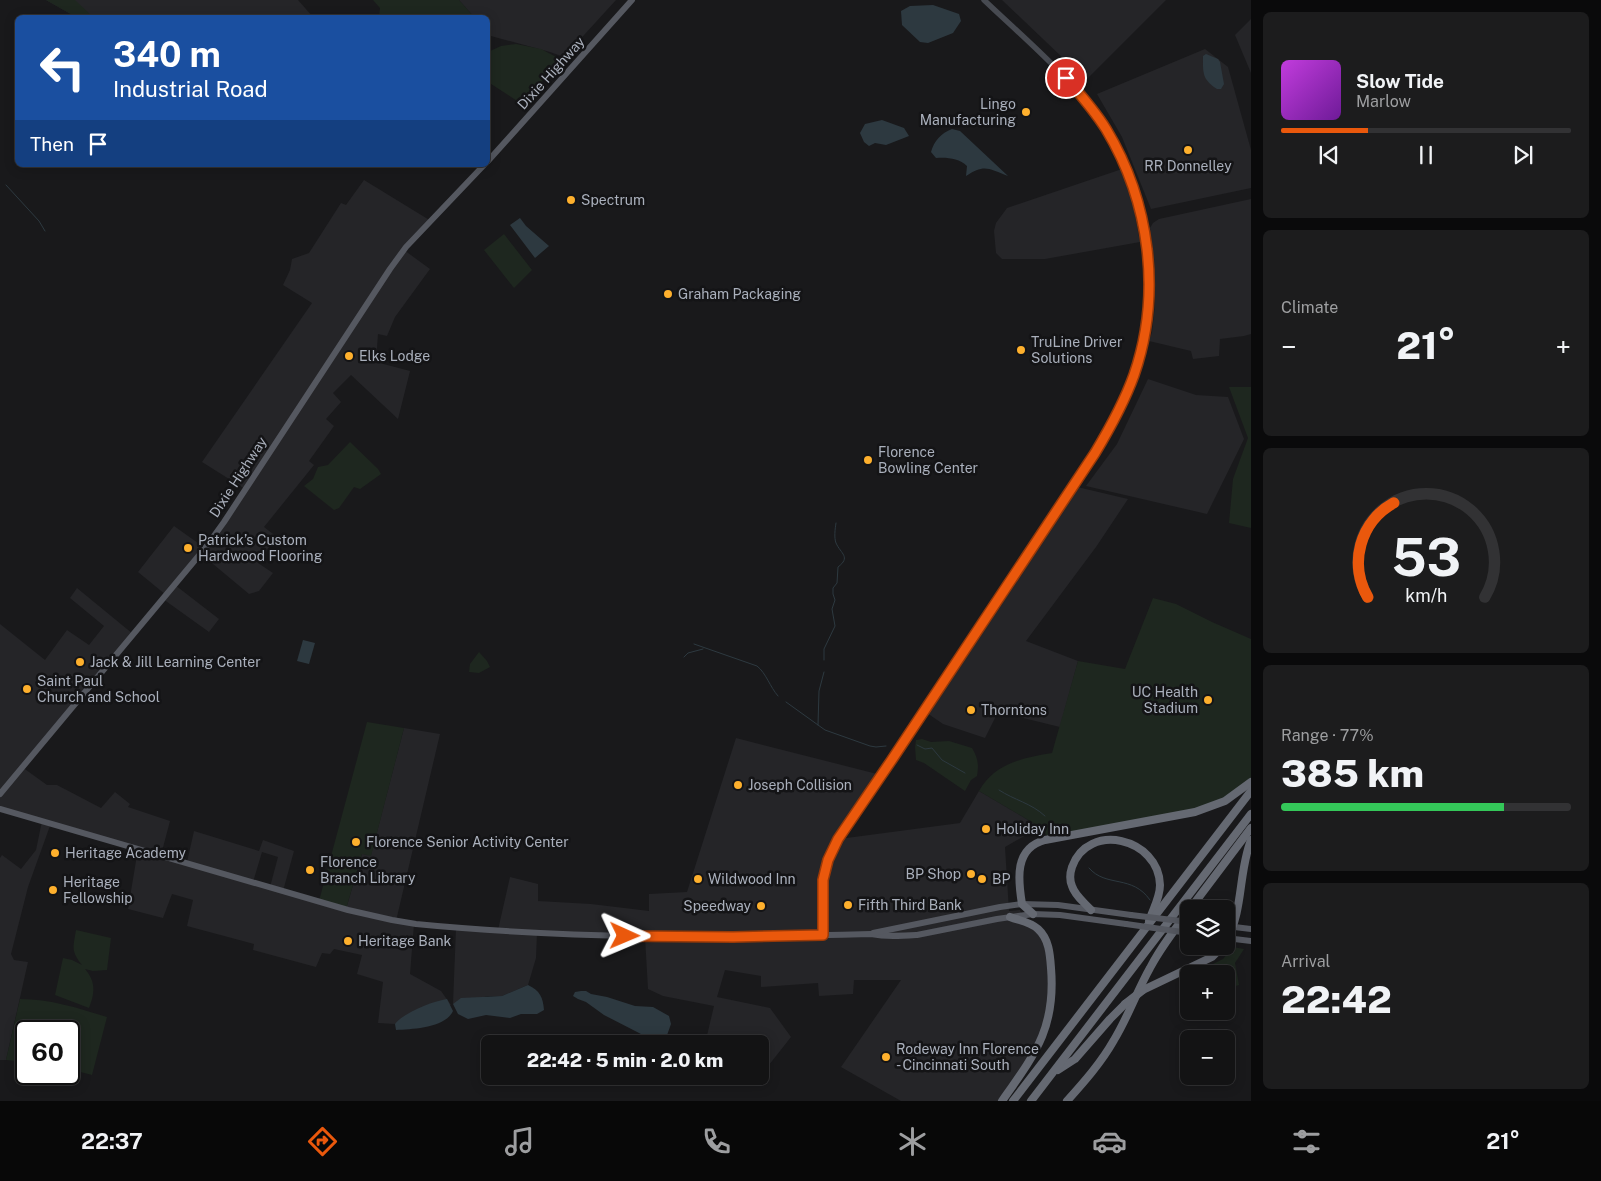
<!DOCTYPE html>
<meta charset="utf-8">
<style>
body{margin:0;font-family:"Public Sans",sans-serif;background:#1c1c1d;color:#f1f3f6;height:100vh;display:flex;flex-direction:column;font-size:19px;white-space:nowrap}
*{box-sizing:border-box;margin:0}
p{font-size:16px;color:#9d9ea0}
.icon{flex:none;width:28px;height:28px;fill:none;stroke:currentColor;stroke-width:2;stroke-linecap:round;stroke-linejoin:round}
.map{position:relative;flex:1;overflow:hidden}
.drawer{display:flex;flex-direction:column;gap:12px;padding:12px;background:#0a0a0b;width:350px}
.drawer>*{flex:none}
.banner{position:absolute;left:15px;top:15px;width:475px;height:152px;border-radius:8px;box-shadow:0 2px 12px #0003,0 0 0 1px #323234;background:#1a4fa0;color:#fff;overflow:hidden}
.fabs{position:absolute;left:1180px;top:900px;display:grid;gap:10px}
.fabs a{display:grid;place-items:center;width:55px;height:55px;border-radius:8px;background:#131314;box-shadow:0 2px 12px #0003,0 0 0 1px #323234;font-size:25px}
.speed{position:absolute;left:15px;top:1020px;display:flex;gap:10px;font-size:25px;font-weight:700;text-align:center}
.speed>*{display:grid;place-content:center;width:65px;height:65px;border-radius:50%;background:#131314;box-shadow:0 2px 12px #0003,0 0 0 1px #323234;line-height:1}
.speed .limit{border:2px solid #111;border-radius:8px;background:#fff;color:#111}
.pin{position:absolute;display:grid;place-items:center;width:42px;height:42px;color:#fff;margin:-21px;border:2px solid #fff;border-radius:50%;box-shadow:0 1px 5px #0007}
.me{position:absolute;width:55px;margin:-28px;rotate:91deg;stroke-linejoin:round;filter:drop-shadow(0 0 4px #0008)}
.turn{display:flex;align-items:center;gap:18px;height:105px;padding:0 15px;font-size:22px}
.turn .icon{width:65px;height:65px;stroke-width:2.5}
.turn b{display:block;font-size:35px;line-height:42px}
.then{display:flex;align-items:center;height:48px;padding:0 15px;background:#0003;gap:10px;font-size:19px}
.big{font-size:38px;font-weight:800;line-height:1.1}
.drawer .card{flex:1;display:flex;flex-direction:column;justify-content:center;gap:8px;min-width:0;padding:0 18px;border-radius:8px;background:#1c1c1d}
.drawer .dial{align-items:center;gap:0}
.dial svg{height:130px;overflow:visible;fill:none;stroke:#323234;stroke-width:7;stroke-linecap:round;text-anchor:middle}
.dial text{fill:#f1f3f6;stroke:none}
.song{display:flex;align-items:center;gap:15px}
.cover{width:60px;height:60px;border-radius:8px;background:linear-gradient(135deg,hsl(290 70% 55%),hsl(280 70% 35%))}
.played{height:5px;border-radius:2px;background:linear-gradient(90deg,#ea580c 30%,#323234 30%)}
.keys{display:flex;justify-content:space-around;direction:ltr}
.heat{display:flex;justify-content:space-between;align-items:center;font-size:28px;direction:ltr}
.charge{height:8px;border-radius:4px;background:linear-gradient(90deg,#34c759 77%,#323234 0)}
.trip{position:absolute;left:481px;top:1035px;width:288px;height:50px;border-radius:8px;background:#131314;box-shadow:0 2px 12px #0003,0 0 0 1px #323234;font-weight:800;line-height:50px;text-align:center}
.menu{display:flex;height:80px;justify-content:space-around;align-items:center;background:#080808;color:#9d9ea0}
.menu .icon{width:35px;height:35px}
.menu .selected{color:#ea580c}
.menu b{font-size:22px;color:#f1f3f6}
main{display:flex;flex:1;min-height:0}
.map>svg:first-child{display:block}
.built{fill:#252528;fill-rule:evenodd}
.green{fill:#1e271f}
.water{fill:#2d3940}
.lines{fill:none;stroke-linecap:round;stroke-linejoin:round}
.stream{stroke:#2d3940;stroke-width:1}
.secondary{stroke:#474a51;stroke-width:5.5}
.primary{stroke:#555860;stroke-width:6}
.highway{stroke:#656972;stroke-width:8}
.primary-bridge{stroke:#555860;stroke-width:6}
.highway-bridge{stroke:#656972;stroke-width:8}
.route-casing{stroke:#983908;stroke-width:12}
.route{stroke:#ea580c;stroke-width:9}
.poi-dot{fill:#feb02d;stroke:#141416;stroke-width:2}
.labels{text-anchor:middle;stroke-width:5;stroke-linejoin:round;paint-order:stroke}
.street-label{font-size:14px;fill:#aab0bc;stroke:#141416}
.poi-label{font-size:14px;fill:#aab0bc;stroke:#141416;text-anchor:start}
</style>
<main>
<div class="map">
<svg width="1251" height="1101" viewBox="0 0 1251 1101">
<rect width="100%" height="100%" fill="#19191b"/>
<g class="built">
<path d="M46 0H298L313 17H76Z"/>
<path d="M459 0H616L564 57 550 52 491 36 488 33V18L474 17Z"/>
<path d="M1002 0H1166L1086 80Z"/>
<path d="M1251 19V73L1235 35Z"/>
<path d="M1205 49 1228 67 1251 150V188L1151 209 1122 137 1097 94Z"/>
<path d="M1122 169 1132 198 1140 242 1045 259H1002L996 253 994 231 996 223 1007 208Z"/>
<path d="M364 180 431 221 404 250 430 269 395 317 387 336 378 334 376 362 410 371 398 419 351 375 333 393 341 402 326 419 334 426 309 461 314 465 264 527 277 537 258 563 273 573 259 591 249 594 201 554 175 585 219 619 209 632 163 599 166 595 138 572 174 526 205 548 245 489 202 462 312 303 283 285 290 270 292 259 309 253 341 203 346 205Z"/>
<path d="M1251 199V334L1244 336 1220 339 1219 356 1193 359 1191 351 1149 341 1152 332 1155 304 1154 258 1150 228 1153 223 1159 219Z"/>
<path d="M1148 379 1196 395 1228 397 1244 439 1207 514 1086 486 1117 444Z"/>
<path d="M1073 486 1128 499 1096 547 1026 641 1078 661 1060 727 998 712 985 738 943 724 924 711Z"/>
<path d="M77 588 133 634 22 767 47 785H57L101 808 115 792 130 804 128 807 170 821 161 855 187 862 194 831 259 851 263 840 294 851 283 891 346 909 362 854 371 855 404 728 440 734 396 921 414 924 410 974 441 991 451 1005 395 1024 378 1023 383 982 357 974 362 955 334 949 330 954 322 953 316 967 253 950 254 944 187 926 193 900 172 894 163 918 128 909 138 849 51 823 28 887 11 954 14 960 28 962 6 1060H0V858L2 855 21 869 36 850 42 821 0 809V624L45 660 67 630 89 645 104 626 70 598ZM262 852 278 857 270 887 253 882Z"/>
<path d="M736 738 881 775 839 839 960 823 979 791 1040 827 1005 847 1009 911 1020 910 1024 921 1038 929 1050 956 1048 1023 1002 1101H901L841 1067 901 980H854L853 994 819 996 818 983 761 987V976L725 970 717 997 770 1008 791 1037 765 1070 760 1069V1044H705L714 1006 663 996 648 989 645 937 537 932 536 958 528 985 502 996H488L453 1004 456 928 498 930 510 877 538 884V901L591 904 649 911V894L687 892Z"/>
</g>
<g class="green">
<path d="M46 0H75L91 15V17H76Z"/>
<path d="M373 0H459L474 17H379L380 8Z"/>
<path d="M516 44 541 49 562 60 522 104 488 82V52L501 46Z"/>
<path d="M504 234 532 270 514 288 484 250Z"/>
<path d="M1229 387H1251V528L1229 523 1233 479 1248 438Z"/>
<path d="M350 442 378 469 381 474 360 489 354 487 339 508 334 510 304 486 313 479 318 467 328 465Z"/>
<path d="M1153 598 1176 604 1212 622 1251 639V782L1216 805 1050 839 1040 827 979 791C995 763 1022 758 1052 753L1078 661 1125 669Z"/>
<path d="M479 652 487 661 490 667 479 673 469 672 470 664Z"/>
<path d="M367 722 404 728 371 856 362 854 346 909 319 901Z"/>
<path d="M922 739 931 742 949 741 972 748C978 758 979 765 977 776L971 780 965 791 924 763 916 760 915 747 916 740Z"/>
<path d="M76 930 111 938 107 970 93 971 85 969C96 982 95 993 89 1008L55 995 63 958 72 960 82 965C71 951 73 948 76 930Z"/>
<path d="M1233 947 1244 949 1235 963 1239 985 1226 989V974H1193L1223 959Z"/>
<path d="M20 999C50 999 78 1008 107 1017L92 1075 69 1069V1031H26V1062L6 1060Z"/>
</g>
<g class="water">
<path d="M933 5 959 14 961 21 953 33 928 43 920 42 902 25 901 11 910 6Z"/>
<path d="M1206 54 1218 59 1220 62 1224 84 1221 89H1217C1202 79 1203 73 1203 56Z"/>
<path d="M882 120 904 128 909 136 886 145 875 143 869 146 864 142 860 133 865 124Z"/>
<path d="M952 129 960 131 1008 176C988 168 984 164 966 176L967 166C959 158 946 157 936 158L931 152C934 141 941 133 952 129Z"/>
<path d="M520 218 526 226 549 246 535 258 510 225Z"/>
<path d="M303 640 315 643 309 664 297 661Z"/>
<path d="M528 985C540 991 543 997 544 1010L537 1014H521L510 1018 486 1015 468 1019 458 1014 453 1004 461 998 502 996Z"/>
<path d="M581 991H586L591 994 607 997 635 1006 653 1007 669 1016 671 1024 666 1038 652 1043 641 1034 604 1015 586 1002 578 999 573 996 575 992Z"/>
<path d="M447 999 453 1011C445 1028 413 1029 396 1030L395 1024C403 1013 433 1001 447 999Z"/>
</g>
<g class="lines">
<g class="stream">
<path d="M6 185 39 221 45 231"/>
<path d="M694 644 757 666C766 673 770 687 778 696"/>
<path d="M684 657 688 653 703 649"/>
<path d="M824 660V649L835 626 832 609 835 600 833 594V588L837 583 838 567C851 557 841 554 836 543 834 538 835 529 836 523"/>
<path d="M786 702 825 730 870 746 876 747 886 746"/>
<path d="M818 725 819 691 824 672"/>
<path d="M917 745 925 749 932 748 942 760 965 773"/>
<path d="M999 790C1014 800 1031 803 1045 816"/>
<path d="M1089 868C1106 888 1132 874 1150 900"/>
</g>
<path class="secondary" d="M823 935V880L829 860 838 839 891 761 1106 436C1116 416 1127 396 1134 374 1162 290 1149 189 1098 117 1066 73 1023 37 984 0"/>
<g class="primary">
<path d="M488 161 632 0"/>
<path d="M0 794 206 547 224 522 390 269 406 247 484 165"/>
<path d="M0 809 348 910 392 920 416 924C567 939 719 938 871 934 886 937 901 936 917 935L997 919 1033 914 1060 915 1126 924"/>
<path d="M1226 926 1251 929"/>
<path d="M873 933 1000 907 1022 904 1058 905 1131 915"/>
<path d="M1226 938 1251 941"/>
</g>
<g class="highway">
<path d="M1190 909 1251 828"/>
<path d="M1091 910C1084 902 1075 896 1072 886 1069 879 1070 873 1072 867 1088 821 1159 838 1160 885 1160 898 1153 909 1149 921"/>
<path d="M1033 914 1022 904C1018 880 1014 848 1045 840L1195 812 1225 801 1251 782"/>
<path d="M1226 941C1244 910 1238 873 1251 840"/>
<path d="M1143 990 1212 957 1223 946"/>
<path d="M1058 1070 1075 1059 1110 1019 1125 1004"/>
<path d="M1002 1101C1035 1054 1056 1028 1051 968 1050 954 1049 939 1038 929 1029 921 1020 921 1010 917"/>
<path d="M1013 1101 1251 791"/>
<path d="M1031 1101 1251 814"/>
<path d="M1067 1101C1084 1082 1101 1063 1114 1040 1128 1017 1137 991 1150 968 1161 947 1175 929 1189 911"/>
</g>
<g class="primary-bridge">
<path d="M1131 915 1189 922"/>
<path d="M1126 924 1182 932"/>
</g>
<path class="highway-bridge" d="M1125 1004 1143 990"/>
</g>
<g class="lines">
<defs>
<path id="route" d="M625 936 733 937 823 935V880L828 860 838 839 891 761 1095 453C1110 428 1124 403 1134 375 1162 294 1150 202 1106 129 1095 111 1080 94 1066 78"/>
</defs>
<use href="#route" class="route-casing"/>
<use href="#route" class="route"/>
</g>
<g class="poi-dot">
<circle cx="1026" cy="112" r="5"/>
<circle cx="1188" cy="150" r="5"/>
<circle cx="571" cy="200" r="5"/>
<circle cx="668" cy="294" r="5"/>
<circle cx="1021" cy="350" r="5"/>
<circle cx="349" cy="356" r="5"/>
<circle cx="868" cy="460" r="5"/>
<circle cx="188" cy="548" r="5"/>
<circle cx="80" cy="662" r="5"/>
<circle cx="27" cy="689" r="5"/>
<circle cx="1208" cy="700" r="5"/>
<circle cx="971" cy="710" r="5"/>
<circle cx="738" cy="785" r="5"/>
<circle cx="986" cy="829" r="5"/>
<circle cx="356" cy="842" r="5"/>
<circle cx="55" cy="853" r="5"/>
<circle cx="310" cy="870" r="5"/>
<circle cx="971" cy="874" r="5"/>
<circle cx="698" cy="879" r="5"/>
<circle cx="982" cy="879" r="5"/>
<circle cx="53" cy="890" r="5"/>
<circle cx="848" cy="905" r="5"/>
<circle cx="761" cy="906" r="5"/>
<circle cx="348" cy="941" r="5"/>
<circle cx="886" cy="1057" r="5"/>
</g>
<g class="labels">
<g class="street-label">
<text transform="translate(551 73) rotate(-48)" y="5">Dixie Highway</text>
<text transform="translate(238 477) rotate(-57)" y="5">Dixie Highway</text>
</g>
<g class="poi-label">
<text x="1016" y="109" text-anchor="end">Lingo<tspan x="1016" dy="16">Manufacturing</tspan></text>
<text x="1188" y="171" text-anchor="middle">RR Donnelley</text>
<text x="581" y="205">Spectrum</text>
<text x="678" y="299">Graham Packaging</text>
<text x="1031" y="347">TruLine Driver<tspan x="1031" dy="16">Solutions</tspan></text>
<text x="359" y="361">Elks Lodge</text>
<text x="878" y="457">Florence<tspan x="878" dy="16">Bowling Center</tspan></text>
<text x="198" y="545">Patrick’s Custom<tspan x="198" dy="16">Hardwood Flooring</tspan></text>
<text x="90" y="667">Jack &amp; Jill Learning Center</text>
<text x="37" y="686">Saint Paul<tspan x="37" dy="16">Church and School</tspan></text>
<text x="1198" y="697" text-anchor="end">UC Health<tspan x="1198" dy="16">Stadium</tspan></text>
<text x="981" y="715">Thorntons</text>
<text x="748" y="790">Joseph Collision</text>
<text x="996" y="834">Holiday Inn</text>
<text x="366" y="847">Florence Senior Activity Center</text>
<text x="65" y="858">Heritage Academy</text>
<text x="320" y="867">Florence<tspan x="320" dy="16">Branch Library</tspan></text>
<text x="961" y="879" text-anchor="end">BP Shop</text>
<text x="708" y="884">Wildwood Inn</text>
<text x="992" y="884">BP</text>
<text x="63" y="887">Heritage<tspan x="63" dy="16">Fellowship</tspan></text>
<text x="858" y="910">Fifth Third Bank</text>
<text x="751" y="911" text-anchor="end">Speedway</text>
<text x="358" y="946">Heritage Bank</text>
<text x="896" y="1054">Rodeway Inn Florence<tspan x="896" dy="16">- Cincinnati South</tspan></text>
</g>
</g>
</svg>
<div class="fabs">
<a><svg class="icon" aria-label="layers" viewBox="0 0 24 24"><path d="M12 4l9 5-9 5-9-5zM3 14l9 5 9-5"/></svg></a>
<a>+</a>
<a>−</a>
</div>
<div class="speed"><div class="limit">60</div></div>
<div class="pin" style="left:1066px;top:78px;background:#d93025"><svg class="icon" aria-label="arrive" viewBox="0 0 24 24"><path d="M6 21V4h12l-3 4 3 4H6"/></svg></div>
<svg class="me" style="left:625px;top:936px" viewBox="-20 -20 40 40"><path d="M0-17L14 15 0 8-14 15z" fill="#ea580c" stroke="#fff" stroke-width="4"/></svg>
<div class="trip">22:42 · 5 min · 2.0 km</div>
<div class="banner">
<div class="turn"><svg class="icon" aria-label="left" viewBox="0 0 24 24"><path d="M17 20v-9H6M10 6l-5 5 5 5"/></svg><div><b>340 m</b>Industrial Road</div></div>
<div class="then">Then<svg class="icon" aria-label="arrive" viewBox="0 0 24 24"><path d="M6 21V4h12l-3 4 3 4H6"/></svg></div>
</div>
</div>
<section class="drawer">
<div class="card">
<div class="song"><i class="cover"></i><div><b>Slow Tide</b><p>Marlow</p></div></div>
<div class="played"></div>
<div class="keys"><svg class="icon" aria-label="previous" viewBox="0 0 24 24"><path d="M18 5L8 12l10 7zM5 5v14"/></svg><svg class="icon" aria-label="pause" viewBox="0 0 24 24"><path d="M8 5v14M16 5v14"/></svg><svg class="icon" aria-label="next" viewBox="0 0 24 24"><path d="M6 5l10 7-10 7zM19 5v14"/></svg></div>
</div>
<div class="card"><p>Climate</p>
<div class="heat"><a>−</a><b class="big">21°</b><a>+</a></div>
</div>
<div class="card dial"><svg viewBox="0 0 100 80">
<path d="M14 69A42 42 0 1 1 86 69"/>
<path d="M14 69A42 42 0 0 1 30 11" stroke="#ea580c"/>
<text x="50" y="56" font-size="32" font-weight="700">53</text>
<text x="50" y="72" font-size="11">km/h</text>
</svg></div>
<div class="card"><p>Range · 77%</p><b class="big">385 km</b><div class="charge"></div></div>
<div class="card"><p>Arrival</p><b class="big">22:42</b></div>
</section>
</main>
<nav class="menu">
<b>22:37</b>
<svg class="icon selected" aria-label="directions" viewBox="0 0 24 24"><path d="M12 3l9 9-9 9-9-9zM9 14v-3h6M13 9l2 2-2 2"/></svg>
<svg class="icon" aria-label="music" viewBox="0 0 24 24"><path d="M9 18V5l10-2v13"/><circle cx="6" cy="18" r="3"/><circle cx="16" cy="16" r="3"/></svg>
<svg class="icon" aria-label="phone" viewBox="0 0 24 24"><path d="M5 4h4l2 5-3 2q2 4 5 5l2-3 5 2v4C11 20 4 13 5 4z"/></svg>
<svg class="icon" aria-label="climate" viewBox="0 0 24 24"><path d="M12 3v18M4 7l16 10M4 17L20 7"/></svg>
<svg class="icon" aria-label="car" viewBox="0 0 24 24"><path d="M5 17H2v-5l4-1 3-4h7l3 4 3 1v5h-3M9 17h6M6 11h13"/><circle cx="7" cy="17" r="2"/><circle cx="17" cy="17" r="2"/></svg>
<svg class="icon" aria-label="filters" viewBox="0 0 24 24"><path d="M4 7h16M4 17h16"/><circle cx="9" cy="7" r="2"/><circle cx="15" cy="17" r="2"/></svg>
<b>21°</b>
</nav>
